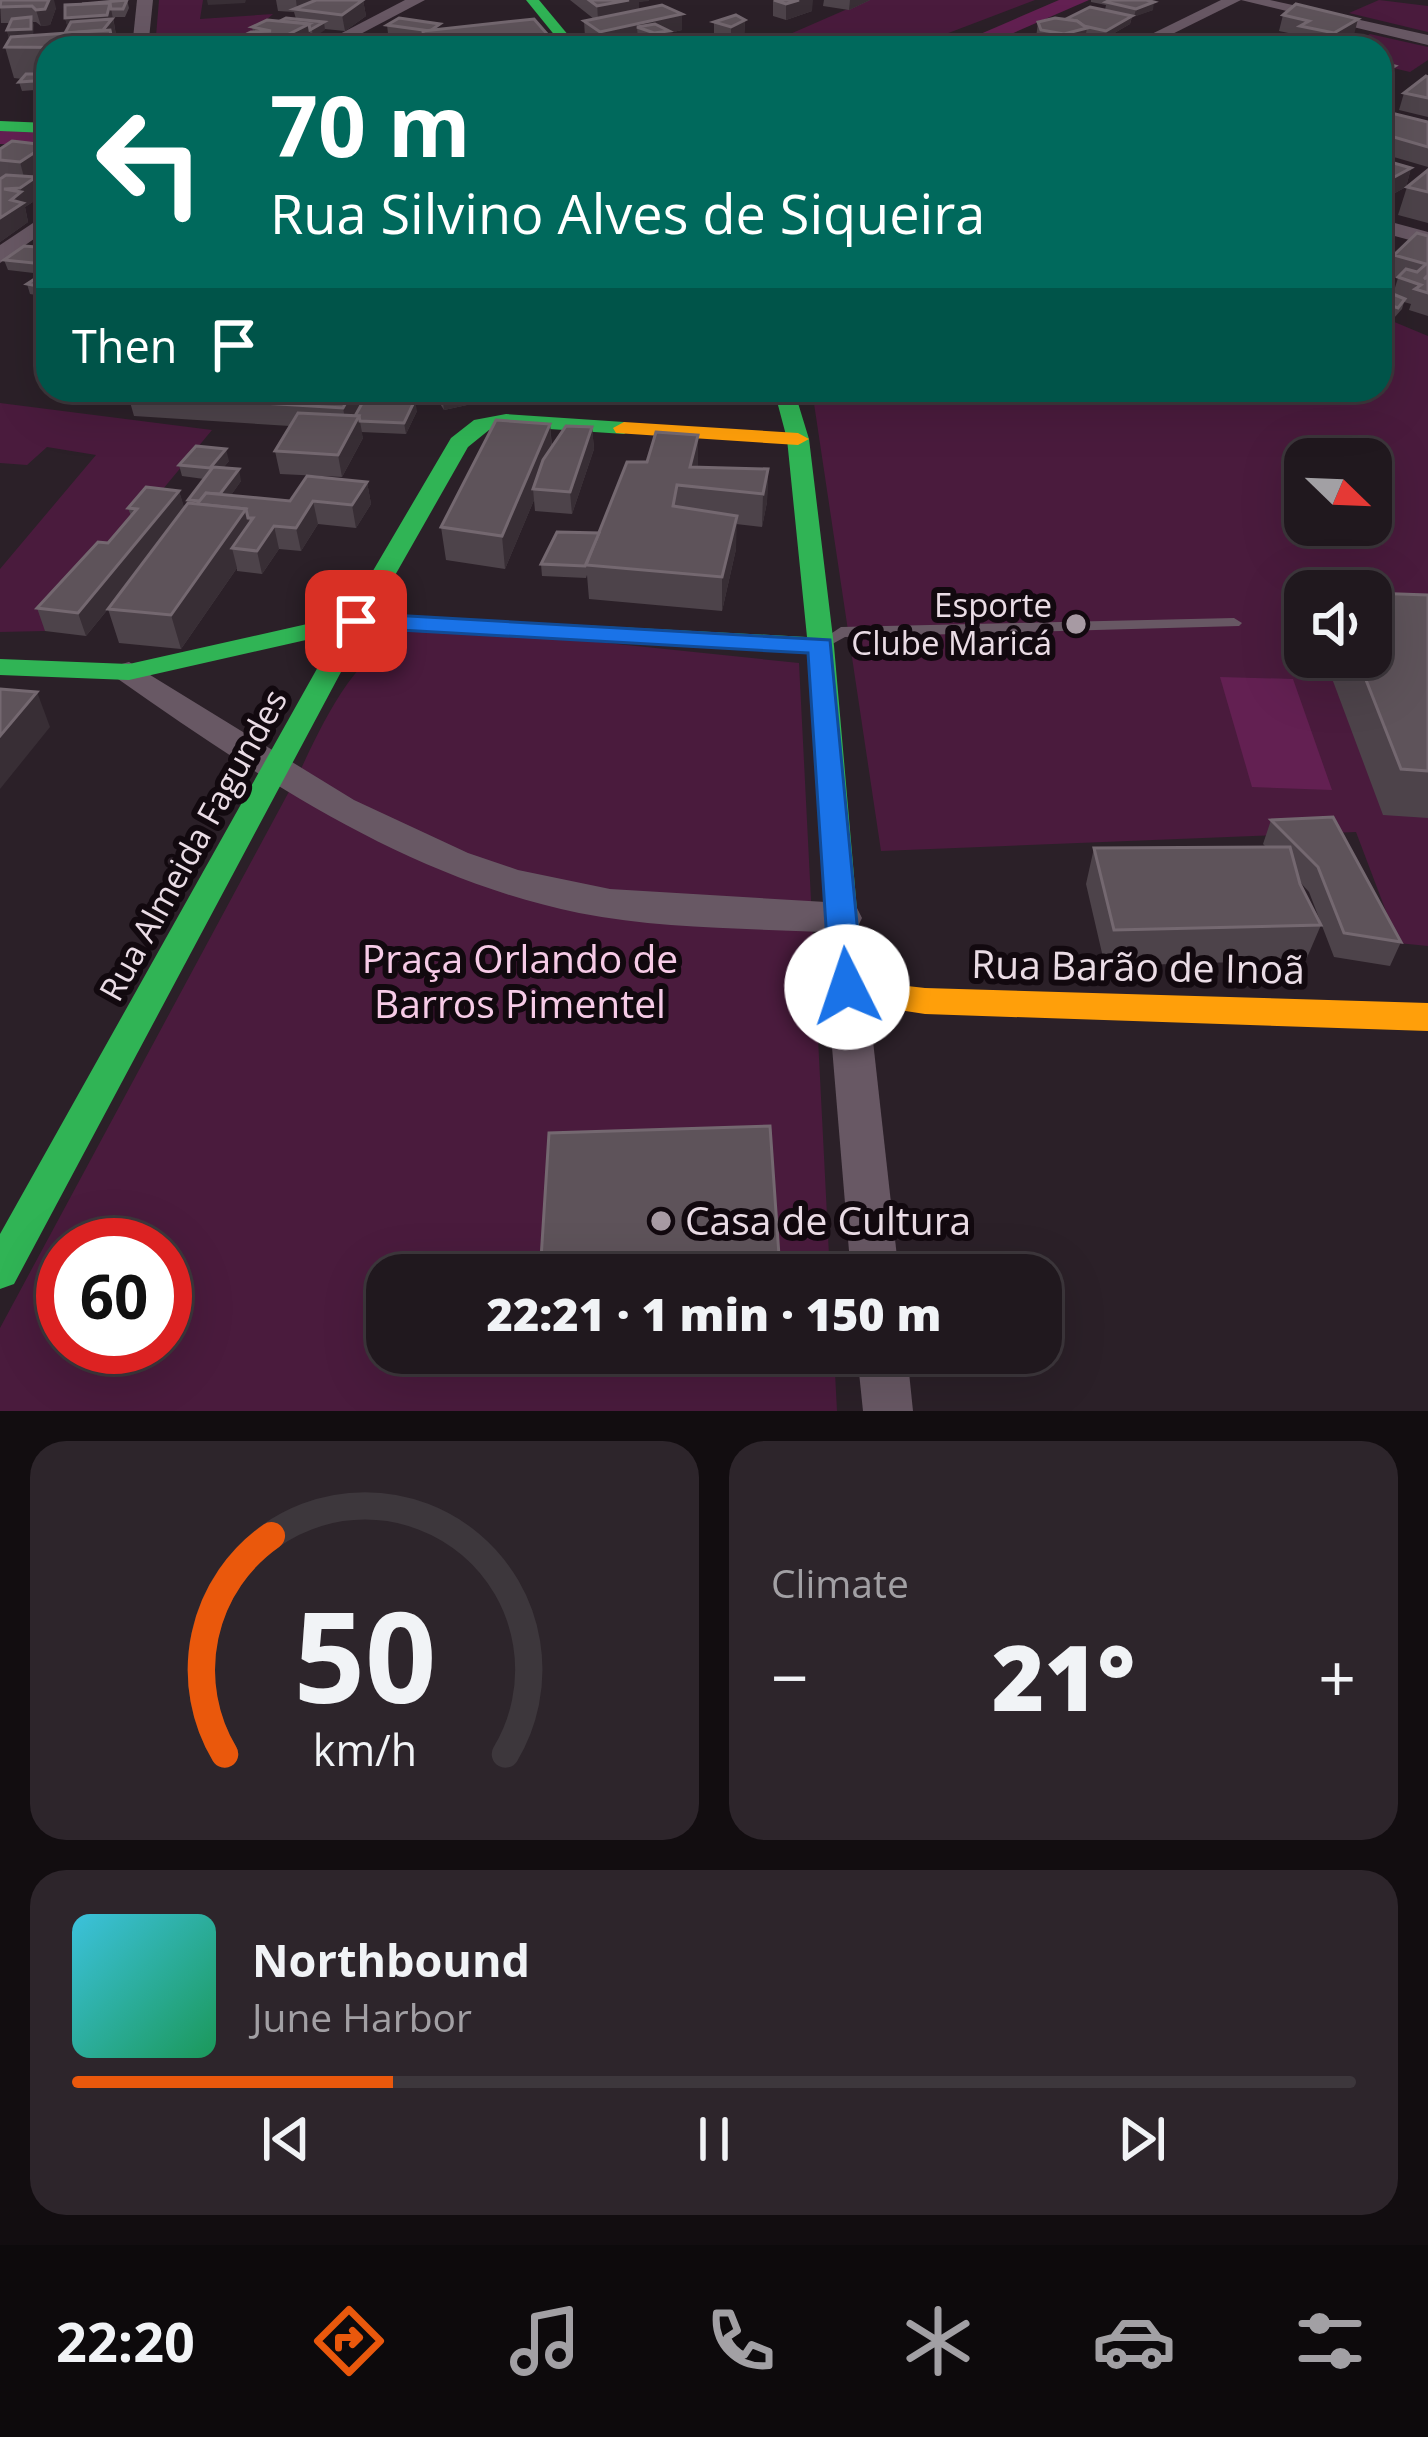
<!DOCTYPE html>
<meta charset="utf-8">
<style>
body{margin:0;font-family:"Open Sans",sans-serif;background:#2d252b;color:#f1f3f6;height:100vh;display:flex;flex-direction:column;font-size:45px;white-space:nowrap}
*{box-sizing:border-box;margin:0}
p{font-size:39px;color:#a2a0a4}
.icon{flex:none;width:66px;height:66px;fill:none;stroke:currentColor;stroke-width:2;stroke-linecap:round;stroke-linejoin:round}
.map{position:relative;height:1411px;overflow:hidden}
.panel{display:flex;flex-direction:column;gap:30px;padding:30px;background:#120d10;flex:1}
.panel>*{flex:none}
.banner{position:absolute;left:36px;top:36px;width:1356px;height:366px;border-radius:36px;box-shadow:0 12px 48px #0002,0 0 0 3px #3d373c;background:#00695c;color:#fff;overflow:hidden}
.needle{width:78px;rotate:113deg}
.buttons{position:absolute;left:1284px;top:438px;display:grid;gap:24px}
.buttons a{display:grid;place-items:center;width:108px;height:108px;border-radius:24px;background:#20181e;box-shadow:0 12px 48px #0002,0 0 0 3px #3d373c;font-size:60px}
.speed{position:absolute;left:36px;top:1218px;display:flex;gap:24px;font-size:60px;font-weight:700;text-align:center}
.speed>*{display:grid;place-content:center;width:156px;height:156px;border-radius:50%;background:#20181e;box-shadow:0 12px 48px #0002,0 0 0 3px #3d373c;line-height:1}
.speed .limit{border:18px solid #d22;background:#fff;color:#111}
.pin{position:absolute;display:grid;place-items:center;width:102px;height:102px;color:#fff;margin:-51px;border-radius:24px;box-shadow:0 6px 18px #0006}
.me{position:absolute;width:132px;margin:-66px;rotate:356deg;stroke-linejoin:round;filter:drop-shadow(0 0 9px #0008)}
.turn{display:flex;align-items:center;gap:42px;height:252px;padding:0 36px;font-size:54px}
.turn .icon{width:156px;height:156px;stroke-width:2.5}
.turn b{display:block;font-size:84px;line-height:102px}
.then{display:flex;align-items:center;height:114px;padding:0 36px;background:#0003;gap:24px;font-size:45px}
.big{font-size:90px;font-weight:800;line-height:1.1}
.panel .widget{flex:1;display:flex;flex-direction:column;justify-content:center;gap:18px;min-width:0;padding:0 42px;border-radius:36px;background:#2d252b}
.panel .dial{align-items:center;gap:0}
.dial svg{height:312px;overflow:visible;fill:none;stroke:#3d373c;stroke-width:7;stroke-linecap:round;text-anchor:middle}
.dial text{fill:#f1f3f6;stroke:none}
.song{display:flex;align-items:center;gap:36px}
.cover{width:144px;height:144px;border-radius:18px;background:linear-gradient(135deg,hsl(190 70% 55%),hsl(150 70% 35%))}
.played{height:12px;border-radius:6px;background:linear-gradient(90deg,#ea580c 25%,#3d373c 25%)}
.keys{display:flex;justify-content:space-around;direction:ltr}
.heat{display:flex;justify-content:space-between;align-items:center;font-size:66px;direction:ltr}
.panel .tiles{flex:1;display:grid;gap:30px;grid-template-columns:1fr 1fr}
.widget:last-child{grid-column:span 2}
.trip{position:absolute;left:366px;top:1254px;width:696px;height:120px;border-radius:36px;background:#20181e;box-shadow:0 12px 48px #0002,0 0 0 3px #3d373c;font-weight:800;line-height:120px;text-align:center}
.menu{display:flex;height:192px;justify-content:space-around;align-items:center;background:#0d0a0c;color:#a2a0a4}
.menu .icon{width:84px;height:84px}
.menu .active{color:#ea580c}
.menu b{font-size:54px;color:#f1f3f6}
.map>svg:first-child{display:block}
.green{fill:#4a1b3d;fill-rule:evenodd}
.water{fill:#632052}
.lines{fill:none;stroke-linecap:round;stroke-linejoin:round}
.canal{fill:#632052;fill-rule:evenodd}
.lane{fill:#685864;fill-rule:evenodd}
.street{fill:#685864;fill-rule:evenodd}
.fast{fill:#30b455;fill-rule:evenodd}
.slow{fill:#ff9f0a;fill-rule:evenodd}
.wall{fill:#4d434a}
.shaded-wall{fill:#382e35}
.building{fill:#5e535a;stroke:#746870;stroke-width:3}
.route{fill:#1a73e8;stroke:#114b97;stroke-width:3}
.poi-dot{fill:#a79aa3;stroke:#12090f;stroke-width:4.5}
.labels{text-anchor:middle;stroke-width:12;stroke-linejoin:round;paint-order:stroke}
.poi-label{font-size:33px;fill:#eadce5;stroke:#12090f;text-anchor:end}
.street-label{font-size:33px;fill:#eadce5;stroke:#12090f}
.near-park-label{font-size:39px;fill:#f7cbe7;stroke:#12090f}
.near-street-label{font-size:39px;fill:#eadce5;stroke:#12090f}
.near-poi-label{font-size:39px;fill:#eadce5;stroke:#12090f;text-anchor:start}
</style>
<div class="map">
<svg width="1428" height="1411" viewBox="0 0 1428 1411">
<rect width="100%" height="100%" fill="#2b2028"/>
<g class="green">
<path d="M159 0H203L200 19 273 14 235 48H155Z"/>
<path d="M868 0H1035L909 48H775L774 41Z"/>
<path d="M1379 0 1428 6V32L1349 13Z"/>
<path d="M1370 34 1428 47V60L1410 72 1380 65V48H1346Z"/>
<path d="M1380 316 1428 336V946L1398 943 1356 832 881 851 812 390H1380ZM1305 459H1371V525H1305ZM1305 591H1371V657H1305Z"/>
<path d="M0 403 212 430 45 631 0 632V569L96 455 47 447 27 465 0 463Z"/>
<path d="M415 623 799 663 830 1275H387V1353H834L837 1411H0V1328L299 773C328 712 353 657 415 623ZM63 1245H165V1347H63Z"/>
</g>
<path class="water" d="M1220 677 1293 679 1332 790 1252 787Z"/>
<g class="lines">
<g class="canal">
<path d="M1059 0H1089L979 48H948Z"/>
<path d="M0 128 48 130V146L0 144Z"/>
</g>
<path class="lane" d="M1234 618 1242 623 1239 626 845 637 825 648 817 643 841 627Z"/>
<g class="street">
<path d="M137 0H153L148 48H132Z"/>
<path d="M405 0H425L334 48H313Z"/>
<path d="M1221 0H1241L1144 48H1123Z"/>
<path d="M1241 0H1270L1428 35V45Z"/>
<path d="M48 213V229L0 263V245Z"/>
<path d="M1380 219 1428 232V245L1380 232Z"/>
<path d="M129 662 354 800 468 853 518 870 610 889 843 903 857 908 862 918 857 928 843 933C755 928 665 930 579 913 405 877 261 779 118 679L113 672 118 665Z"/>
<path d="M847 971 861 976 867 987 899 1275H851L827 987 833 976Z"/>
<path d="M857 1353H907L913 1411H863Z"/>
</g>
<g class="fast">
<path d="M526 0H539L579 48H565Z"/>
<path d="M0 121 48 123V133L0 131Z"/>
<path d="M774 390H794L809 439 834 646 863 979 884 986 888 995 884 1004C867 1010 852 1002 835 996L831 987 809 653 364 629 14 1284 0 1289V1234L337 633 129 680 0 675V659L129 664 347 615 451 438 474 420 506 414 624 422 635 428 624 434 506 426 489 430 468 447 373 614 807 637 787 439Z"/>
</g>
<g class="slow">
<path d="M624 422 798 433 809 439 798 445 616 433 613 428Z"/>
<path d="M872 982 925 988 1428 1003V1031L925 1014 860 1004 856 995 860 986Z"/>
</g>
</g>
<g class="wall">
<path d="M127 0 129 8 125 17H113L116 35 48 48V89L22 91 19 82 22 79 14 78 5 47 9 39 7 30 10 23H1L0 1 56 8 50 25 41 26 36 22H33V35L65 33 68 28 65 18Z"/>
<path d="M276 0H363L366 16 345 31 325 29 311 38V40L296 48H227L237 44 236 39 253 32 252 27 296 19 294 12 278 11Z"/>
<path d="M570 0H649L639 2V10L682 14V30L669 33 670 48H625L624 45 640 44 638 43V40L600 48 585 37 584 21 594 19Z"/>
<path d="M773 0 812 11 786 20 773 16Z"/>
<path d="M824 0H870L849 10 823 6Z"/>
<path d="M1091 0H1146L1153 10 1132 17 1130 24 1104 39 1086 35 1084 44 1071 48 1039 46 1036 38 1038 22 1066 19 1105 10 1106 5 1091 2Z"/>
<path d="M1296 4 1354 35 1331 48 1296 42 1298 35 1279 31 1283 15Z"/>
<path d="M745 20 744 37 731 43 714 38V22Z"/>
<path d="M387 25 441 29 549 48H378L389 42Z"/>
<path d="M1428 77V117L1399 110 1404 93Z"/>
<path d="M48 91V115H45L40 97Z"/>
<path d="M1380 113 1428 122V167L1380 153Z"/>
<path d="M46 145 48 165 31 177H36L42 196 25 207 28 222 0 242V149Z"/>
<path d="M1380 159 1411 168 1406 187 1382 200H1380Z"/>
<path d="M1428 170V223L1398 215 1407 187Z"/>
<path d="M48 219V245H46L40 225Z"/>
<path d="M1428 236V316L1409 310 1411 304 1404 302 1402 309 1394 318 1380 313V298L1393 294 1398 278 1388 275 1394 255Z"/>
<path d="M48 248V297L30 294 27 284 42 274 8 270 4 260Z"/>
<path d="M418 390H488L466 395 467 405 444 410 437 399 424 401Z"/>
<path d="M366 394 354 416 417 411 406 434 361 432 363 438 342 477 280 474 275 451 290 426 134 416 128 395Z"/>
<path d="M550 424 552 447 592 427 594 449 572 514 535 511 534 500 505 569 446 560 441 527Z"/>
<path d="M229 461 223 468 241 481 231 495 290 501 367 482 371 504 356 528 318 524 301 551 279 549 262 574 237 571V568L181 649 119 643 108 609 86 636 45 631 37 608 108 543 131 516 128 508 179 491 184 508 189 504 188 500 204 479 182 476 179 465Z"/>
<path d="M698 467 768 469 767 502 762 527 736 524V549L722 611 589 599 587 575 586 578 542 576 541 564 599 533Z"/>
<path d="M1428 595V818L1383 815 1324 657H1371Z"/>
<path d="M1271 820 1401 942 1390 966 1334 957 1309 892 1300 882 1321 925 1306 960 1105 966 1086 884 1094 848 1266 847 1263 844Z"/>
<path d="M770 1126 780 1275H540Z"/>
</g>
<g class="shaded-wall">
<path d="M49 0H54L56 8 50 25 41 26 36 10Z"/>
<path d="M207 0H246L245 3 208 5Z"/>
<path d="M296 0H317L297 9Z"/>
<path d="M363 0 366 16 345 31 342 15Z"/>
<path d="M597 0H649V1L639 2V14L598 22Z"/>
<path d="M799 0H813L812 11 786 20V4Z"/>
<path d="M850 0H870L849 10Z"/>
<path d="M1154 2 1153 10 1134 17 1136 9Z"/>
<path d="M110 3 116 35 112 40 69 33 65 18Z"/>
<path d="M682 14V30L669 33 670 47 655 48 654 33 637 27 638 40 601 48 600 32Z"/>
<path d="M1132 16 1130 24 1104 39 1106 31Z"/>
<path d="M31 17 34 25 33 37 9 39 7 30Z"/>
<path d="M1358 19 1354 35 1330 48 1334 33Z"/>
<path d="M745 20 744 37 731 43V27Z"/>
<path d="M324 22 325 30 313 38 312 30Z"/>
<path d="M309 24 311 40 296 48H272L271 43Z"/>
<path d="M1087 28 1084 44 1062 48 1064 34Z"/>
<path d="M548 35 549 48H443Z"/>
<path d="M1395 66 1392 74 1381 82 1383 73Z"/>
<path d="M46 145 48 165 25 181 20 162Z"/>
<path d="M1411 168 1406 187 1382 200 1387 181Z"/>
<path d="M36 177 42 196 25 207 28 222 0 242V218L4 189Z"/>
<path d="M1390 238 1384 258 1380 263V250Z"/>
<path d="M353 390H365L366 394 347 430 343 408Z"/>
<path d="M423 390H436L437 399 424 401Z"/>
<path d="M441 390H488L466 395 467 405 444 410Z"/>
<path d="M415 400 417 411 406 434 404 423Z"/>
<path d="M359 416 363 438 342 477 338 455Z"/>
<path d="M550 424 552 457 533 489 534 500 505 569 502 536Z"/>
<path d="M592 427 594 449 572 514 570 492Z"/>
<path d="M698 435V467H690Z"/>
<path d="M226 449 229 461 213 480 210 468Z"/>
<path d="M239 469 241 481 218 514 215 502Z"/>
<path d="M768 469 767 502 762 527 763 494Z"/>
<path d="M367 482 371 504 356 528 352 505Z"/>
<path d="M179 491 186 513 86 636 78 613Z"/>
<path d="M313 501 318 524 301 551 296 528Z"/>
<path d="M246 509 254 542 232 548 237 568 181 649 171 615Z"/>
<path d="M737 516 736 549 722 611V577Z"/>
<path d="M274 526 279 549 262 574 257 551Z"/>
<path d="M37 692 50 727 0 789V736Z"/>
</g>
<g class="building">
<path d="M1 0H49L45 9 36 10 32 6 0 7Z"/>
<path d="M127 0 123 9H111L110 3 82 4Z"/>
<path d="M316 0H363L342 15 294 9Z"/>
<path d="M589 0H629L597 6Z"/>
<path d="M774 0H799L786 4Z"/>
<path d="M1110 0H1146L1154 2 1136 9 1106 2Z"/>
<path d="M110 3 107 15 65 18V5Z"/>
<path d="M1296 4 1358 19 1334 33 1300 26 1309 21 1283 15Z"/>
<path d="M662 5 682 14 600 32 584 21Z"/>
<path d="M1090 7 1132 16 1106 31 1084 26 1077 21 1066 19Z"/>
<path d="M736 15 745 20 731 27 714 22Z"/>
<path d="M31 17V29L7 30 12 19Z"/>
<path d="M286 18 324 22 310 30 309 24 280 21Z"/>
<path d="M399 18 440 24 430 31 387 25Z"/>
<path d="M1055 18 1077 21 1087 28 1064 34 1041 30 1038 22Z"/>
<path d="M112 19 103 30 65 33 71 22Z"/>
<path d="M534 19 548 35 443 48H425L423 31Z"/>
<path d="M267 20 309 24 271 43 236 39 251 32 271 31 252 27Z"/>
<path d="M655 24 669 31 654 33 637 27Z"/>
<path d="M110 30 114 48 5 47 11 37Z"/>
<path d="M400 36 422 40 415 44 425 46 422 48H378Z"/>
<path d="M982 39 1016 48H983L970 45Z"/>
<path d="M665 42 670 48H626L624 45Z"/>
<path d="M235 44 262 46 259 48H227Z"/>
<path d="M547 45 549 48H517Z"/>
<path d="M1380 62 1395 66 1383 73H1380Z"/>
<path d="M26 74H48V80L19 82Z"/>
<path d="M1426 76 1428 77V98L1404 93Z"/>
<path d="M1383 111 1428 122V147L1380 133V113Z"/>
<path d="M12 141 46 145 20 162 0 160V149Z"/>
<path d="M1380 159 1411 168 1387 181 1380 179Z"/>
<path d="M1428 170V192L1407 187Z"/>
<path d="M6 175 36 177 20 188 4 189 21 192 11 200 23 203 0 218V179Z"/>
<path d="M1417 233 1428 236V275L1424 279 1428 277V293L1415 289 1421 285 1398 277 1406 269 1417 272 1426 264 1394 255Z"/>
<path d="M1380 236 1390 238 1380 250Z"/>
<path d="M24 246 48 248V260L43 264 4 260Z"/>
<path d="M47 271 48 288 27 284Z"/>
<path d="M1388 292 1405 299 1398 308 1380 302V298Z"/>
<path d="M137 390H353L343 408 128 395Z"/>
<path d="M365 398 415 400 404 423 360 421 359 416H355Z"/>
<path d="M298 413 359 416 338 455 275 451Z"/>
<path d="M496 420 550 424 502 536 441 527Z"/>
<path d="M566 426 592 427 570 492 533 489 543 460Z"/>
<path d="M656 432 698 435 690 467 768 469 763 494 677 485 673 506 737 516 722 577 586 565 627 462H647Z"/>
<path d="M196 446 226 449 210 468 179 465Z"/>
<path d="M213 467 239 469 220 494 206 493 200 501 188 500Z"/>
<path d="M307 476 367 482 352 505 313 501 296 528 274 526 257 551 232 548 253 518H248L246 509 197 504 206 493 290 501Z"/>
<path d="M146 487 179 491 78 613 37 608 98 542 108 543 137 509 128 508Z"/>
<path d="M188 503 246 509 171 615 108 609Z"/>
<path d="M557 532 599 533 585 566 541 564Z"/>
<path d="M1371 593 1428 595V771L1401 769 1357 657H1371Z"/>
<path d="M0 689 37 692 0 736Z"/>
<path d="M1333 817 1401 942 1344 933 1318 867 1271 820Z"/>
<path d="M1290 847 1300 884 1321 925 1114 930 1094 848Z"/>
<path d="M770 1126 780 1270 630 1275H540L549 1133Z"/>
</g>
<path class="route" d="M356 613 830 640 863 987 859 996 847 1000 835 996 830 987 808 653 347 627 343 621Z"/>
<g class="poi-dot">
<circle cx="1076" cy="624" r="12"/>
<circle cx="661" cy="1221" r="12"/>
</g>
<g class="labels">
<g class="poi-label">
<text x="1052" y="617">Esporte<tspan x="1052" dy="38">Clube Maricá</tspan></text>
</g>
<g class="street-label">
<text transform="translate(193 845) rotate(-61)" y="12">Rua Almeida Fagundes</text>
</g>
<g class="near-park-label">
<text x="520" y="973">Praça Orlando de<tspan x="520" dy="45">Barros Pimentel</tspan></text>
</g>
<g class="near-street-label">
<text transform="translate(1138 967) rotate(1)" y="14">Rua Barão de Inoã</text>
</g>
<g class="near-poi-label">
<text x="685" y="1235">Casa de Cultura</text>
</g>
</g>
</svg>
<div class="buttons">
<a><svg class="needle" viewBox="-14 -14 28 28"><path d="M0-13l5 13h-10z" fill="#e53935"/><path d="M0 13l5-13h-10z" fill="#a2a0a4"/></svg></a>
<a><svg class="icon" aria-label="sound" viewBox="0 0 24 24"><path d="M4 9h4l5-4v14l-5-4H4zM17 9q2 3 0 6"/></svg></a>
</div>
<div class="speed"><div class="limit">60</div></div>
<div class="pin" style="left:356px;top:621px;background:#d93025"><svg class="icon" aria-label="arrive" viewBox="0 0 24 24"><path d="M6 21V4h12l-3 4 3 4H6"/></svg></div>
<svg class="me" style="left:847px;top:987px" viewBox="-20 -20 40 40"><circle r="19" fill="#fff"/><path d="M0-13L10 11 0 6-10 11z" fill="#1a73e8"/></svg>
<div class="trip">22:21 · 1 min · 150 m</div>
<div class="banner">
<div class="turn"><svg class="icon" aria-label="left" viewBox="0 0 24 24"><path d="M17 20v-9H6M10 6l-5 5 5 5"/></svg><div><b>70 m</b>Rua Silvino Alves de Siqueira</div></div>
<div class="then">Then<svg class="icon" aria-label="arrive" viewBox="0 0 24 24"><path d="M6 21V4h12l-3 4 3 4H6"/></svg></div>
</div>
</div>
<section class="panel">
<div class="tiles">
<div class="widget dial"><svg viewBox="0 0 100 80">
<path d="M14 69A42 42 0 1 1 86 69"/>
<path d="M14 69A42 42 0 0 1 26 13" stroke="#ea580c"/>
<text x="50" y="56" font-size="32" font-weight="700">50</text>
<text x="50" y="72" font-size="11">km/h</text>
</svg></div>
<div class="widget"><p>Climate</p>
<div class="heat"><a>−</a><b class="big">21°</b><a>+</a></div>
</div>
<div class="widget">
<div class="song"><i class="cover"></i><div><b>Northbound</b><p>June Harbor</p></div></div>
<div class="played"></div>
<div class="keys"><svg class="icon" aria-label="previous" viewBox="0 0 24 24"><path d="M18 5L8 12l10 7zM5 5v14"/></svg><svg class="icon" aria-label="pause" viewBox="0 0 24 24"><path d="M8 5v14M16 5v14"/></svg><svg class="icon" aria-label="next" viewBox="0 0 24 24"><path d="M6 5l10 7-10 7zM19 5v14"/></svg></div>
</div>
</div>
</section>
<nav class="menu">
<b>22:20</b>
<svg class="icon active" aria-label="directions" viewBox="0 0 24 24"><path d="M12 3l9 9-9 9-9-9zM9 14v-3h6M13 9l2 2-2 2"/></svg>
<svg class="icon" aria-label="music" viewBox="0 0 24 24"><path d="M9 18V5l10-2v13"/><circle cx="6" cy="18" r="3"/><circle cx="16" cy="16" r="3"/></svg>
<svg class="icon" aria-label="phone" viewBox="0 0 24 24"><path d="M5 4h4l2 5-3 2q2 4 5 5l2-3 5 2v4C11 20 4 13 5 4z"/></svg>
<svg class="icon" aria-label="climate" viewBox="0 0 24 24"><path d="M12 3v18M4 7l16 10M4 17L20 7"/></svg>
<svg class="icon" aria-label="car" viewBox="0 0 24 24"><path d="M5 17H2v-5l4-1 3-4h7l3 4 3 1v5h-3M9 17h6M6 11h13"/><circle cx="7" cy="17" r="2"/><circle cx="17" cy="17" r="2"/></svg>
<svg class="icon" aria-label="filters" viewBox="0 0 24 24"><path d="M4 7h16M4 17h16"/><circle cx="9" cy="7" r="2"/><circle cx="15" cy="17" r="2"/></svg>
</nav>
